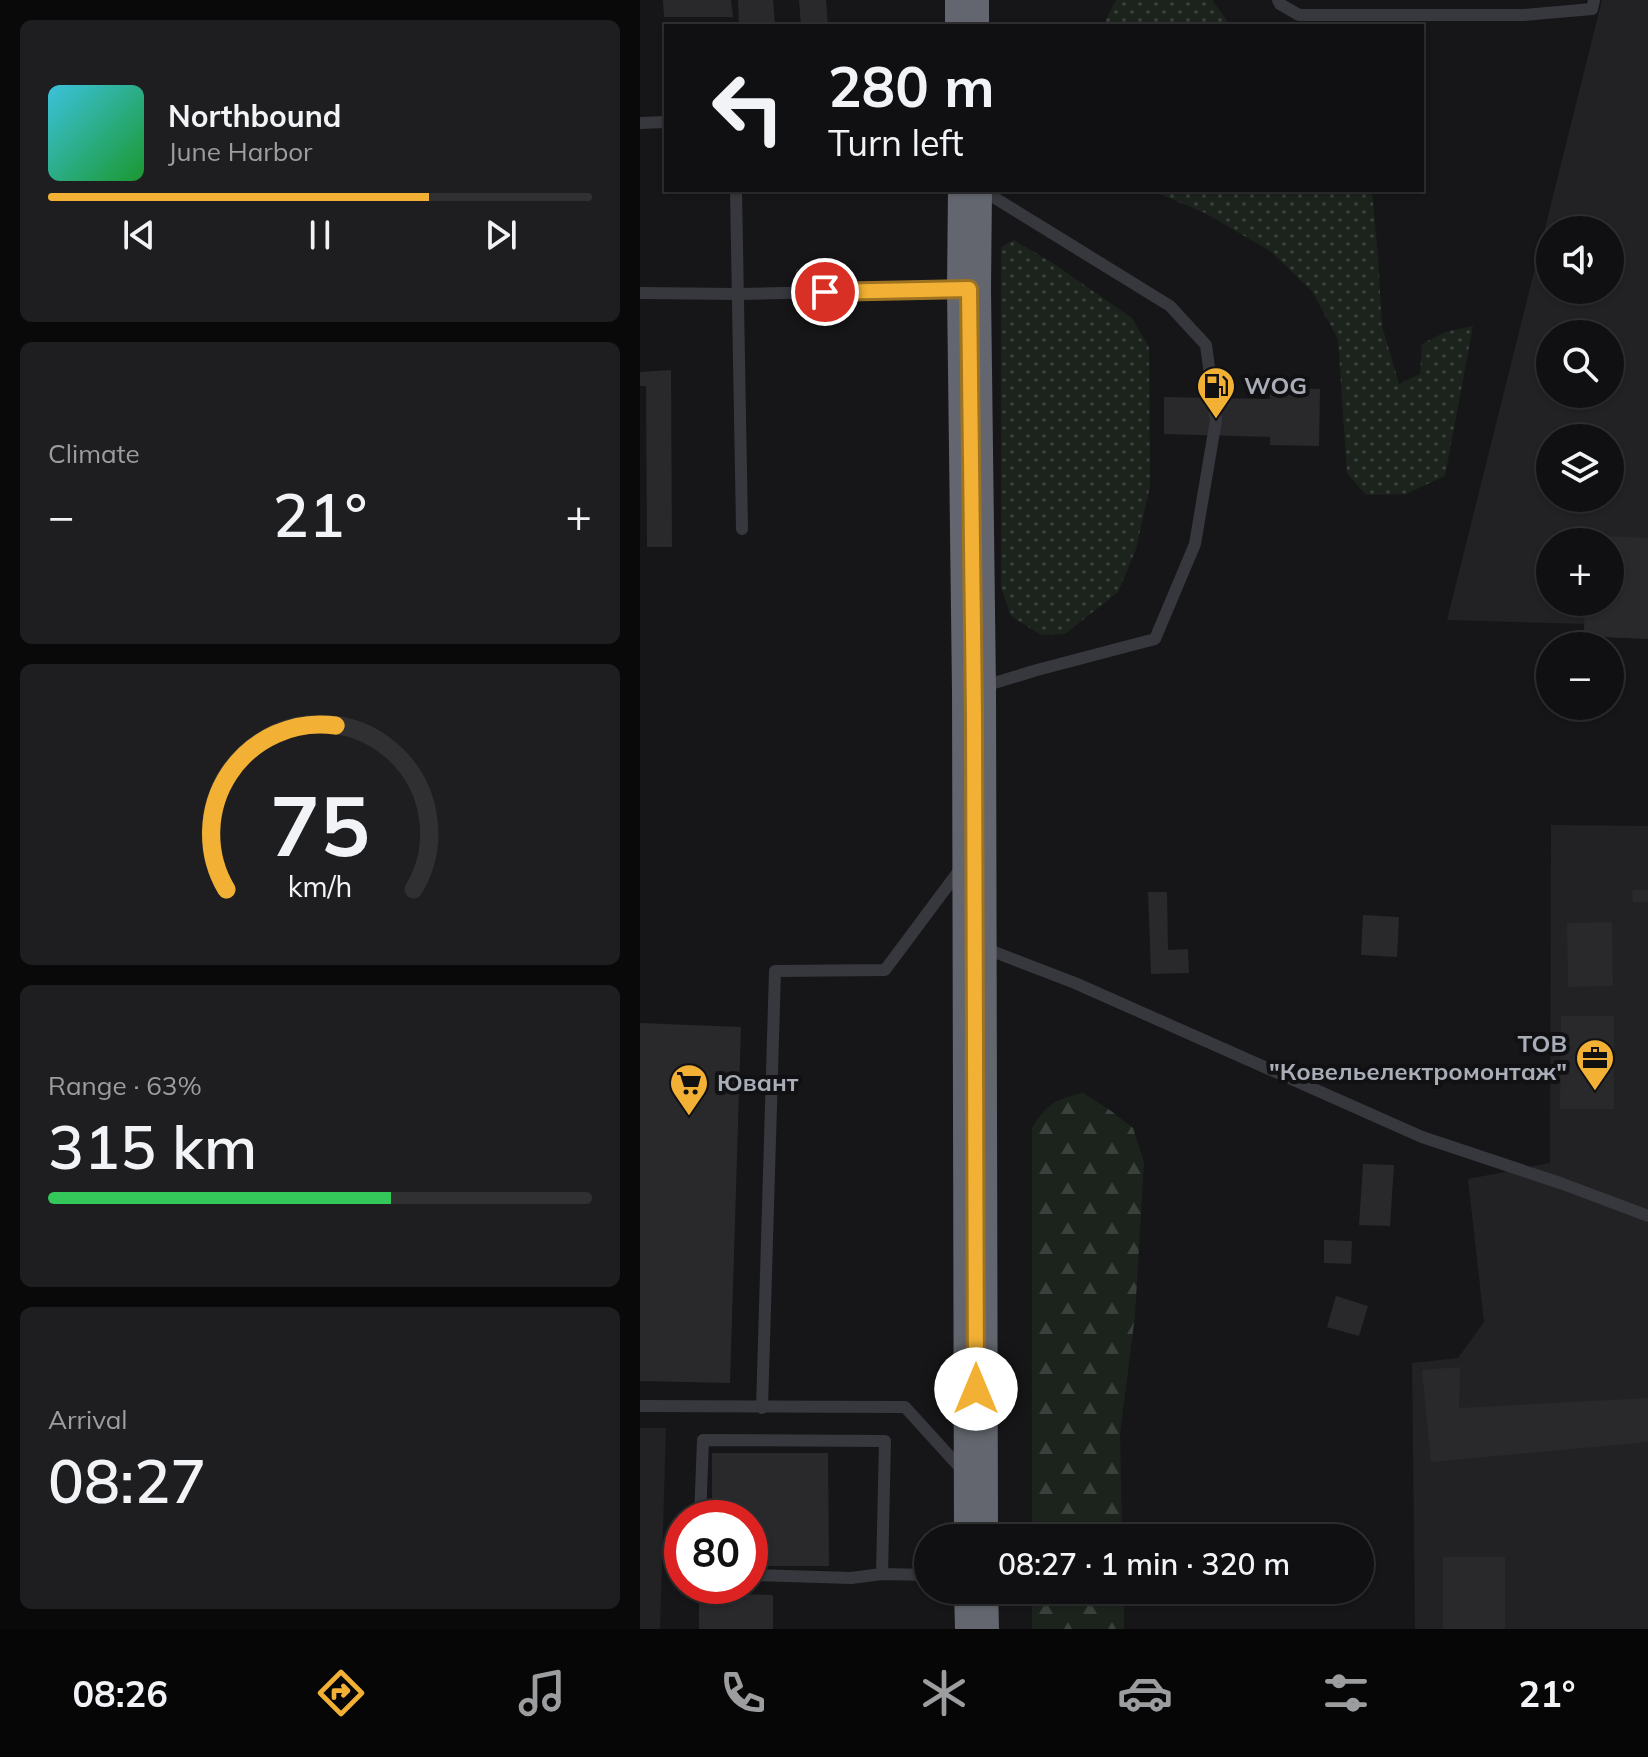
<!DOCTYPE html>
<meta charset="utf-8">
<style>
body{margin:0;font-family:Mulish,sans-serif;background:#1e1e20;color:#f1f3f6;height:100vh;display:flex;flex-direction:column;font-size:30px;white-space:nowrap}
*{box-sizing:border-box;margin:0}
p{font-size:26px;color:#9c9d9f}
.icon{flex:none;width:44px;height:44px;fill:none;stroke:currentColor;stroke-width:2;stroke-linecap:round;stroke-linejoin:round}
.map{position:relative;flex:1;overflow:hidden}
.details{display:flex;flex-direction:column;gap:20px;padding:20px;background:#09090a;width:640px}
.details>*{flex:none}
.hud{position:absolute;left:24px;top:24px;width:760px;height:168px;border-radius:0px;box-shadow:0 2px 6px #0004,0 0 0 2px #303032;background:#101012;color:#f1f3f6;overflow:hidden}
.fabs{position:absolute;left:896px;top:216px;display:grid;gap:16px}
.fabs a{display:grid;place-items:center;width:88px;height:88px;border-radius:50%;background:#101012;box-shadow:0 2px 6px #0004,0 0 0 2px #303032;font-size:40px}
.speed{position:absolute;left:24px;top:1500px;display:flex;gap:16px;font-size:40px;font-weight:700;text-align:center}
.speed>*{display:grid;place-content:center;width:104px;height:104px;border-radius:50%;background:#101012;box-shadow:0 2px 6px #0004,0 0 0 2px #303032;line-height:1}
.speed .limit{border:12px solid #d22;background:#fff;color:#111}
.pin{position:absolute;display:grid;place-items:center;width:68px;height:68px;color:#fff;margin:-34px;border:4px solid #fff;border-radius:50%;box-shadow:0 2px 8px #0007}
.me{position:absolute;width:88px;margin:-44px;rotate:0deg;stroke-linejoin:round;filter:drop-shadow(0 0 6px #0008)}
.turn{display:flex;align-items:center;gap:28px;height:168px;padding:0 32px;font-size:36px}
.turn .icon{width:104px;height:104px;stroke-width:2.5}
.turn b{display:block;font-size:56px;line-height:68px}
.big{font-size:60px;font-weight:600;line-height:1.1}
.details .card{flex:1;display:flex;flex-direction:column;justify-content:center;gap:12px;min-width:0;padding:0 28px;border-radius:12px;background:#1e1e20}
.details .dial{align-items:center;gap:0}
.dial svg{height:208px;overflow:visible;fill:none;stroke:#303032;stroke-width:7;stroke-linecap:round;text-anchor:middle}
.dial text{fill:#f1f3f6;stroke:none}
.song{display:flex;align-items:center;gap:24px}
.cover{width:96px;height:96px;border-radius:12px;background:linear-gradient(135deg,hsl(190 70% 55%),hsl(130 70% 35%))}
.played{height:8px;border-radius:4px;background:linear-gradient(90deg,#f2b134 70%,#303032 70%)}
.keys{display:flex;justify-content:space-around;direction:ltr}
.heat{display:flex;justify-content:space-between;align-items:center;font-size:44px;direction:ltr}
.charge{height:12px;border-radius:6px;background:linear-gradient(90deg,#34c759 63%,#303032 0)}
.trip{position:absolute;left:274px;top:1524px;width:460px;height:80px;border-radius:40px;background:#101012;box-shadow:0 2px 6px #0004,0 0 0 2px #303032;font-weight:600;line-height:80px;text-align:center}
.menu{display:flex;height:128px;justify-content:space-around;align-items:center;background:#060607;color:#9c9d9f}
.menu .icon{width:56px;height:56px}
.menu .active{color:#f2b134}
.menu b{font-size:36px;color:#f1f3f6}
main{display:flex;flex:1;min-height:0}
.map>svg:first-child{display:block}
.built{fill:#222225;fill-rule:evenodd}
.grass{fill:url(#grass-dots)}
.forest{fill:url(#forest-firs)}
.building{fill:#29292c}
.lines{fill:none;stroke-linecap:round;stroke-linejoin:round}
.lane{stroke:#37383d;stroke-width:12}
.highway{stroke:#63666e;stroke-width:44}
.route-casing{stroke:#9d7322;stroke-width:20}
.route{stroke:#f2b134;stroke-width:14}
.labels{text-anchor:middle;stroke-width:8;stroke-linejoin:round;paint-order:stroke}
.poi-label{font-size:24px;font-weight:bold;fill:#a8adb8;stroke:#111113;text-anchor:start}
</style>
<main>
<section class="details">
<div class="card">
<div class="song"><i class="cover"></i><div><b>Northbound</b><p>June Harbor</p></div></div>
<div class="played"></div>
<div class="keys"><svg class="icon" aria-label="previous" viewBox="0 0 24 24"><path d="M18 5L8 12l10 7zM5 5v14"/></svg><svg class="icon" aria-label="pause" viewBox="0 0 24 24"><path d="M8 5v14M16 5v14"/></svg><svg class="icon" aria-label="next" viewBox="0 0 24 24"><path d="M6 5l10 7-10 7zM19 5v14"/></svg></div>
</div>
<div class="card"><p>Climate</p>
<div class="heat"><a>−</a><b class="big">21°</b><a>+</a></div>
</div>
<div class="card dial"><svg viewBox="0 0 100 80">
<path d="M14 69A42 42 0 1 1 86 69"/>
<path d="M14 69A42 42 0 0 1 56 6" stroke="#f2b134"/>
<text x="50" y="56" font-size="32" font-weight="700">75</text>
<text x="50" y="72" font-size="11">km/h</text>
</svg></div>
<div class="card"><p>Range · 63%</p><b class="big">315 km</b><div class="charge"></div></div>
<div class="card"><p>Arrival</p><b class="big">08:27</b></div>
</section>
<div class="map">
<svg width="1008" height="1629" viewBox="0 0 1008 1629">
<defs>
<pattern id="grass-dots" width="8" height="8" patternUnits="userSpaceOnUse" patternTransform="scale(2)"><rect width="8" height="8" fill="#1c231d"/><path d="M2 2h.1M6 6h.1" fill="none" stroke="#3a403c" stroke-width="1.8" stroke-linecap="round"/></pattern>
<pattern id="forest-firs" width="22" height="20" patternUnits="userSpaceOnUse" patternTransform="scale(2)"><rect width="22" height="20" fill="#1c231d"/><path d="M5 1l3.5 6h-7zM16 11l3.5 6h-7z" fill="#3a403c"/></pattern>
</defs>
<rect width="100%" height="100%" fill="#161618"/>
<g class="built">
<path d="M962 0H1008V639L944 636V624L807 620ZM910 230H970V290H910ZM910 334H970V394H910ZM910 438H970V498H910ZM910 542H970V602H910Z"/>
<path d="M911 825 1008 826V1629H775L772 1363 818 1358 844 1322 828 1179 910 1163Z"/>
<path d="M0 1428H26L20 1629H0Z"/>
</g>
<g class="grass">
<path d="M476 0H572L591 26H463Z"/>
<path d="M510 190H732L738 257 742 326 759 384 780 374 782 344 805 332 833 326 805 476 766 494 726 495 707 473 698 339 672 291 630 251 565 213Z"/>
<path d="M374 240 411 262 492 318 509 347 510 486 496 549 478 592 425 634 401 635 371 616 361 588V247Z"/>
</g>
<g class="forest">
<path d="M443 1093 471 1111 493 1128 504 1162 495 1315 480 1434 482 1538H392V1128C408 1103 414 1100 443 1093Z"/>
<rect x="392" y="1590" width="92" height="39"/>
</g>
<g class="building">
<path d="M23 0H91L93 17H24Z"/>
<path d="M98 0H133L135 25 99 26Z"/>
<path d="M159 0H186L188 26H161Z"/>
<path d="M156 269H175L174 279 156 278Z"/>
<path d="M31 370 32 547H7L6 386H0V372Z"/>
<path d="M630 388 680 389 679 446 630 445V437L524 434V397L630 399Z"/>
<path d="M948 535 1008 538V639L944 636 945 602H970V542H948Z"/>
<path d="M992 890H1008V902H993Z"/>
<path d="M508 892H527L528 950 548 949 549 973 511 974Z"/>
<path d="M723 915 759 917 757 957 721 955Z"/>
<path d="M972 922 973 986 928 987 927 923Z"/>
<path d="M921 1016H974V1109H920Z"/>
<path d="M0 1023 101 1027 90 1383 0 1381Z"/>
<path d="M723 1164 754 1165 750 1226 719 1225Z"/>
<path d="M684 1240 712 1241 711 1264 684 1263Z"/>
<path d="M696 1296 728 1306 719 1336 687 1327Z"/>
<path d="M820 1367 819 1408 1008 1398V1442L791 1462 782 1370Z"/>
<path d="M72 1453H188L189 1566H110V1518H72Z"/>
<rect x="803" y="1557" width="62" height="72"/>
<path d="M59 1593 133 1595V1629H59Z"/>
</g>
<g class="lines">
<g class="lane">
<path d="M638 0 640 4 659 15H883L952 9 954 0"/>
<path d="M0 123 26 122"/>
<path d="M96 190 102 529"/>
<path d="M0 293 98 294 321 289"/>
<path d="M341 687 397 670 515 639 555 544 576 420 566 345 530 306 342 190"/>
<path d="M344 948 435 983 782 1137 923 1184 1008 1216"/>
<path d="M0 1406 265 1407 324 1472"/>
<path d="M122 1408 135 971 245 970 321 868"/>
<path d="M60 1518 63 1440 245 1441 242 1574"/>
<path d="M110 1575 211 1578 242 1574 288 1575"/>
</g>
<g class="highway">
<path d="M327 0V26"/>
<path d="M330 190 329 289 334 690 336 1538"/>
<path d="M336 1590 337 1629"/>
</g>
</g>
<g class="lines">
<defs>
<path id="route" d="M185 292 329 289 334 716 336 1389"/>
</defs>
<use href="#route" class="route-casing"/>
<use href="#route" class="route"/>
</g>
<defs>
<symbol id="fuel-pin" viewBox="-11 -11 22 30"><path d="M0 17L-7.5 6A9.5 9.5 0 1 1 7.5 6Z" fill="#f2b134" stroke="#111113"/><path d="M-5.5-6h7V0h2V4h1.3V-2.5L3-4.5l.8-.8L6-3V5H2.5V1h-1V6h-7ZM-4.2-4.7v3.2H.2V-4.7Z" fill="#111"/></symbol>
<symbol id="office-pin" viewBox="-11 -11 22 30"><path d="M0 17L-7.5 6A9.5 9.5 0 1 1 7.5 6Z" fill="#f2b134" stroke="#111113"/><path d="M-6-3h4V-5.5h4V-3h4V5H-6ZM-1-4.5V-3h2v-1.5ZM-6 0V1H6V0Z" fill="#111"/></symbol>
<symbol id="supermarket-pin" viewBox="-11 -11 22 30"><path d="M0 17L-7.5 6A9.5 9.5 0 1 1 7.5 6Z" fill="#f2b134" stroke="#111113"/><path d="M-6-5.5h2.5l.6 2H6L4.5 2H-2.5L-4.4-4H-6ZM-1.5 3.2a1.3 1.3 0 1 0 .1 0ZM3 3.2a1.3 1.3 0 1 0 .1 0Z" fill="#111"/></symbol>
</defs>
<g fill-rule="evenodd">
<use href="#fuel-pin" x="554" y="364" width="44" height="60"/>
<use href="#office-pin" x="933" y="1036" width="44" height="60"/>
<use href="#supermarket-pin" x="27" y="1061" width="44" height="60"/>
</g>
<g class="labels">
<g class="poi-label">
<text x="604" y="394">WOG</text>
<text x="927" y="1052" text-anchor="end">ТОВ<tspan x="927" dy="28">"Ковельелектромонтаж"</tspan></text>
<text x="77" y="1091">Ювант</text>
</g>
</g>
</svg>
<div class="fabs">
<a><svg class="icon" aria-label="sound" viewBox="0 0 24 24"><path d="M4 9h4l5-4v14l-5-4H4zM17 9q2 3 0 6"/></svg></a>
<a><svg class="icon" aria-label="search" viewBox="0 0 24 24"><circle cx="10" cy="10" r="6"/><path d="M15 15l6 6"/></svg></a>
<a><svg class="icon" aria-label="layers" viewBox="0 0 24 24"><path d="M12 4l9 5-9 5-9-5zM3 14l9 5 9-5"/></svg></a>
<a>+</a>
<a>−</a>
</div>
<div class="speed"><div class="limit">80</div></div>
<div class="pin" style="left:185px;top:292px;background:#d93025"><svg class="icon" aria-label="arrive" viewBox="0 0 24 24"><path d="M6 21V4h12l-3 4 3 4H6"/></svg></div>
<svg class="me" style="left:336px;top:1389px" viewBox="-20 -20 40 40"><circle r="19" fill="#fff"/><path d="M0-13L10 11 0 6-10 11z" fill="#f2b134"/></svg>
<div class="trip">08:27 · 1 min · 320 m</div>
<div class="hud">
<div class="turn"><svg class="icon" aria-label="left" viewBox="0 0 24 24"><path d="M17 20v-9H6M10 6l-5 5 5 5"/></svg><div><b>280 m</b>Turn left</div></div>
</div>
</div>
</main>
<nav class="menu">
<b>08:26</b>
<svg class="icon active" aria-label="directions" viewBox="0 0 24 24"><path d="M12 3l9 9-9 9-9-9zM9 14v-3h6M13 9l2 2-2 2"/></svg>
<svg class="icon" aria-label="music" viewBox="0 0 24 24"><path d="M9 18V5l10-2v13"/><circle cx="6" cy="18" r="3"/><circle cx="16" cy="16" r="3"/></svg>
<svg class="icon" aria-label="phone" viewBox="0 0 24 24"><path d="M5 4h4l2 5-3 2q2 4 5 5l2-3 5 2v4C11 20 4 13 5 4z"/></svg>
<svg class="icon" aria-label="climate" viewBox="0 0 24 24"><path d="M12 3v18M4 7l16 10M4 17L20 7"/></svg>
<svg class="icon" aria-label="car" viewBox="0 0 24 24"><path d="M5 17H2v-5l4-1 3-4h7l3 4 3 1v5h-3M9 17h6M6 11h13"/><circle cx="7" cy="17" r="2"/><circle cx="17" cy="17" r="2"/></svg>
<svg class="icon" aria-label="filters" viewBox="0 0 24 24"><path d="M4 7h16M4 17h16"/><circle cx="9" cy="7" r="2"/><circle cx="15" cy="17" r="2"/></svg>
<b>21°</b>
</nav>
